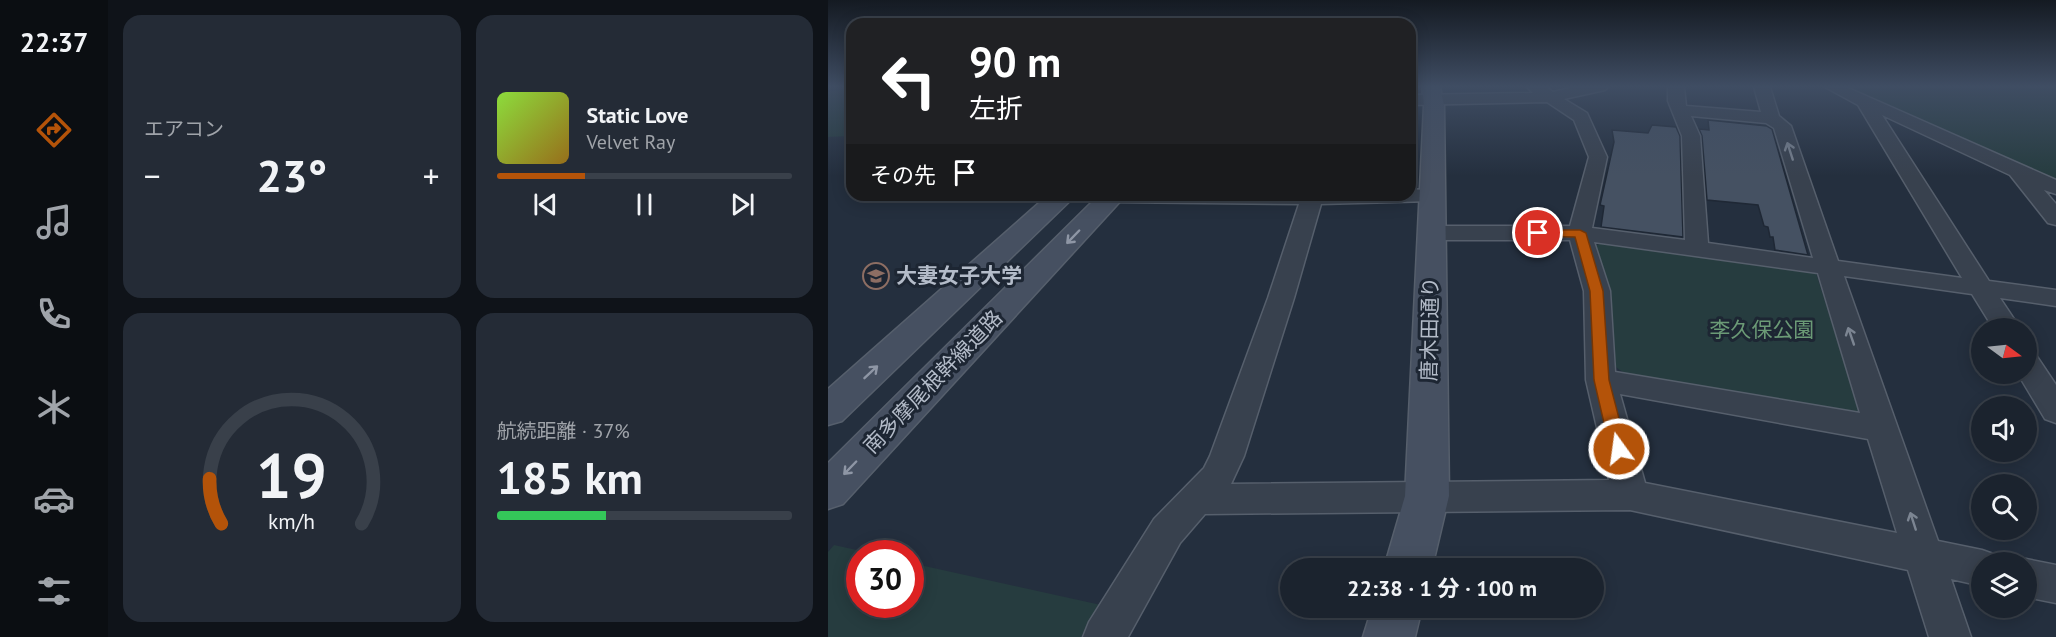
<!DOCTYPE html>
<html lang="ja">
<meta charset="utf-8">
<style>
body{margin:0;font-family:"PT Sans","Noto Sans JP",sans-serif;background:#242b36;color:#f1f3f6;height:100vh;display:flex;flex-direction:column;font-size:22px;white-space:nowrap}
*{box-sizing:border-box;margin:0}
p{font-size:20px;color:#a0a4aa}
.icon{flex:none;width:33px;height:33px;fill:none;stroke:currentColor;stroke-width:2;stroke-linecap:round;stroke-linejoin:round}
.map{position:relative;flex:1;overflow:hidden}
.panel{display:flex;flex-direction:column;gap:15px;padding:15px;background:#0f1319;width:720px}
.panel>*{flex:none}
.hud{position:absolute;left:18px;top:18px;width:570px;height:183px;border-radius:18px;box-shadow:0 3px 15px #0003,0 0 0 2px #39404a;background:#202124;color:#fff;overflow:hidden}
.needle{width:39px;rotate:105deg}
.buttons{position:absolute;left:1143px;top:318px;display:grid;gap:12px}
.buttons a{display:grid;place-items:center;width:66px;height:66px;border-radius:50%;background:#1b232e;box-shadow:0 3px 15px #0003,0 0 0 2px #39404a;font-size:30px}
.speed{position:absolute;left:18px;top:540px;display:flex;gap:12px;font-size:30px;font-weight:700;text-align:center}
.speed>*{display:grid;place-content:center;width:78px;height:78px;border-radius:50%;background:#1b232e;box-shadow:0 3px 15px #0003,0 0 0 2px #39404a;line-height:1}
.speed .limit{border:9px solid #d22;background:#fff;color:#111}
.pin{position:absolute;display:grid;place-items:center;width:51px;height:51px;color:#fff;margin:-26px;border:3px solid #fff;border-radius:50%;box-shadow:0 2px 6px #0007}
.me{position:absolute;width:66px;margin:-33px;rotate:346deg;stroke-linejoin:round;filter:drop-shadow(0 0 4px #0008)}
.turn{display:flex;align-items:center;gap:21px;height:126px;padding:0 24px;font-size:27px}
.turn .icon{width:78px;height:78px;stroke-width:2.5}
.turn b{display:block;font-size:42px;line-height:51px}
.then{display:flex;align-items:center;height:57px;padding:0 24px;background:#0003;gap:12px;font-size:22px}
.big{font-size:45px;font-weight:700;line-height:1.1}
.panel .widget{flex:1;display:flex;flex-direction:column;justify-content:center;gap:9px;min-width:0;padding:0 21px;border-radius:18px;background:#242b36}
.panel .dial{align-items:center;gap:0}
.dial svg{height:156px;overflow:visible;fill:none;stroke:#39404a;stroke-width:7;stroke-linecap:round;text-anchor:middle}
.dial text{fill:#f1f3f6;stroke:none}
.song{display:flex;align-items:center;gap:18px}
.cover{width:72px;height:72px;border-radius:9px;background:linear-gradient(135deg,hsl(90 70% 55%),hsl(40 70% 35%))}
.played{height:6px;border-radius:3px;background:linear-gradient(90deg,#b45309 30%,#39404a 30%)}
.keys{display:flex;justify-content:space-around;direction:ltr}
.heat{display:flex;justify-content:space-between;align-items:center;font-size:33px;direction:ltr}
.charge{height:9px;border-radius:4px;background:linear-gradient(90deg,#34c759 37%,#39404a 0)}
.panel .tiles{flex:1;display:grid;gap:15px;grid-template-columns:repeat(2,1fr)}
.trip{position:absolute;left:452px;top:558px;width:324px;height:60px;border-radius:30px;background:#1b232e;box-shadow:0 3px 15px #0003,0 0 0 2px #39404a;font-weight:700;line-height:60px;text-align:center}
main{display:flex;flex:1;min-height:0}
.menu{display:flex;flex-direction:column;width:108px;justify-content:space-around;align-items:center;background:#0b0e12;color:#a0a4aa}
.menu .icon{width:42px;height:42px}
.menu .current{color:#b45309}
.menu b{font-size:27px;color:#f1f3f6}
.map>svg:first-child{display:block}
.green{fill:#263c3f}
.building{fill:#455162;stroke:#1f2835;stroke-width:1.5}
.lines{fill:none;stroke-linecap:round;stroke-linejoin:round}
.street-casing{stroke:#565f6c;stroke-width:3}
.secondary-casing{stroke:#565f6c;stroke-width:3}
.street{fill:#38414e;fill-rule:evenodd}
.secondary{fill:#465061;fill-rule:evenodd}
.oneway{stroke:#7c8592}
.oneway2{stroke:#8e96a5}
.route{fill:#b45309;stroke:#753606;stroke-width:1.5}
.labels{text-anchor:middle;stroke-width:6;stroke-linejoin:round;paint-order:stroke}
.poi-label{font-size:21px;font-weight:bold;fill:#b4bcc9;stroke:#1d2633;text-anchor:start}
.street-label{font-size:21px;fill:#b4bcc9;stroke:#1d2633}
.park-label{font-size:21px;fill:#6b9a76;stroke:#1d2633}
</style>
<main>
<nav class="menu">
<b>22:37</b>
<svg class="icon current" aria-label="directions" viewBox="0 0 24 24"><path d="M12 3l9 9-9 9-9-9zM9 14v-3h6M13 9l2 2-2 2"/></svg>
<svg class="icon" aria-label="music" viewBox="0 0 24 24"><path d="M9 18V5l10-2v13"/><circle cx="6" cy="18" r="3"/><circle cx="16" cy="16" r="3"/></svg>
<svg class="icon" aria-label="phone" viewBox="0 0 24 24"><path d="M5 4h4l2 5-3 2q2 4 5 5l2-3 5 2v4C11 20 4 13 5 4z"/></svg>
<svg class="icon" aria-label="climate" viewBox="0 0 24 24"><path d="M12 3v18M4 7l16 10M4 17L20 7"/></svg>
<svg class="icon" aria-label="car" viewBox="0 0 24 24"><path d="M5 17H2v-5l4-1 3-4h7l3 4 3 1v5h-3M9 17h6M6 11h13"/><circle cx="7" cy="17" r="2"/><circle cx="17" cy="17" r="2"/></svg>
<svg class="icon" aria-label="filters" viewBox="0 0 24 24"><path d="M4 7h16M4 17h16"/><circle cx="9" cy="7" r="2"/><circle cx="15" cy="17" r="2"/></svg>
</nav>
<section class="panel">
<div class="tiles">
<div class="widget"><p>エアコン</p>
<div class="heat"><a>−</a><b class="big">23°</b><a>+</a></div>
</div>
<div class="widget">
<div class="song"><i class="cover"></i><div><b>Static Love</b><p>Velvet Ray</p></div></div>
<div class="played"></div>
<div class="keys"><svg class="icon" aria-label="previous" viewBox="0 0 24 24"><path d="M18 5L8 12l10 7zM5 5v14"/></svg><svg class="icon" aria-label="pause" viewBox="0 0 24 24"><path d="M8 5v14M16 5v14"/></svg><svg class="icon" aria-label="next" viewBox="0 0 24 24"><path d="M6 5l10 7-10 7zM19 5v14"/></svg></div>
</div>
<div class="widget dial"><svg viewBox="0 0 100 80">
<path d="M14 69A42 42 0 1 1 86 69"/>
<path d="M14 69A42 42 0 0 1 8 46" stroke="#b45309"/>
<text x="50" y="56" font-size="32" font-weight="700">19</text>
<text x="50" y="72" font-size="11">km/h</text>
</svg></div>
<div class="widget"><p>航続距離 · 37%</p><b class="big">185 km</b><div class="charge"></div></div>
</div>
</section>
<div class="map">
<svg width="1228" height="637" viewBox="0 0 1228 637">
<rect width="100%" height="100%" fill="#242f3e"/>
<g class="green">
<path d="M24 87V136L0 137V92Z"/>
<path d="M1016 87H1228V183Z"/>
<path d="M778 241 987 270 1033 415 799 375 785 365 765 247Z"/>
<path d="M6 545 42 553 32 554V604H82L83 563 273 605 253 637H0V552Z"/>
</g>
<g class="building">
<path d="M880 120 939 126 944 129 980 255 947 250 945 237H942L940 227 936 226 930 205 879 200 874 136 871 129 881 130Z"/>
<path d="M824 125 848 127 852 136 855 237 773 227 776 206 772 205 786 142 784 130 820 133Z"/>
</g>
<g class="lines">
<defs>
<g id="street">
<path d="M699 87H718L725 92 747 87H780L777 90 736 99 759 113 779 157 764 228 857 240 854 136 840 101V87H856L858 106 933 112 926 87H942L951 116 963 126 1010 261 1134 278 1030 105 997 87H1018L1228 180V194L1216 190 1228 204V225L1220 223 1182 175 1054 115 1161 281 1228 290V306L1172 298 1192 328H1165L1144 294 1016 276 1110 541 1154 550 1168 555 1171 562H1154V586L1123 579 1143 637H1101L1080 570 802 510 377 514 352 543 300 637H255L261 622 326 519 376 468 382 456 440 298 471 204 284 202 277 200 274 195H582V189L611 191 614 195 611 199 604 201 493 204 466 298 416 456 403 484 781 480 758 380 756 291 742 240H604L596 238 593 233 596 228 604 226H742L761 157 746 120 719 102 582 105V95L705 93ZM863 116 938 123 946 128 985 258 880 243 872 136ZM766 242 990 273 1032 413 787 372 782 291ZM792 394 1040 439 1069 533 817 483Z"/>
<path d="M1198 352 1208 355 1228 385V423L1217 419 1190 374H1198Z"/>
<path d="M1198 559 1228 565V603L1198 597V562H1190Z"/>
</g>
<g id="secondary">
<path d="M594 87H612L616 105 621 496 604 568H556L577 496 596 105Z"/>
<path d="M220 195H248L14 421 0 425V389Z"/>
<path d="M271 195H298L15 504 0 509V463Z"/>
<path d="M544 608H594L587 637H535Z"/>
</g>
</defs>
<use href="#street" class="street-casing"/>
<use href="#secondary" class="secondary-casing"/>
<use href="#street" class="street"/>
<use href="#secondary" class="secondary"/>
</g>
<defs><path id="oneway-shaft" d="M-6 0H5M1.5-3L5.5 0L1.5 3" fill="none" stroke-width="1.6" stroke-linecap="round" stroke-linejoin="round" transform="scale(1.5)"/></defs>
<g class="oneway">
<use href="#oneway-shaft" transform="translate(962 151) rotate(-108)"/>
<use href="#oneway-shaft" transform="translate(1023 336) rotate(-109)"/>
<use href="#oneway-shaft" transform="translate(1085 521) rotate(-108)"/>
</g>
<g class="oneway2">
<use href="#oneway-shaft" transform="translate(245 237) rotate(134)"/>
<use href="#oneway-shaft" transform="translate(43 372) rotate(-43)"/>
<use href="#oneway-shaft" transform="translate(22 468) rotate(134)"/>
</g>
<linearGradient id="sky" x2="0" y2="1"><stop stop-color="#141a22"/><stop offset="0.49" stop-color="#3f4d63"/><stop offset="1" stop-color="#3f4d63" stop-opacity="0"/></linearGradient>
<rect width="1228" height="176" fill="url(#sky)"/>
<path class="route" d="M710 230H752L758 233 775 291 781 380 799 449 797 453 791 455 785 453 782 449 766 380 762 291 747 237 706 236 704 233Z"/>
<defs>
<symbol id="university-ring" viewBox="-11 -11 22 22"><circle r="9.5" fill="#1d2633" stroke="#8d6e63" stroke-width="1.5"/><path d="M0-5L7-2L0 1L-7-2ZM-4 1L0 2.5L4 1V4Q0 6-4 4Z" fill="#8d6e63"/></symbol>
</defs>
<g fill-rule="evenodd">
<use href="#university-ring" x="33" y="261" width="30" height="30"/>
</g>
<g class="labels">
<g class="poi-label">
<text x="68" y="283">大妻女子大学</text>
</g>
<g class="street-label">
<text transform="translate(602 329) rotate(-89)" y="7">唐木田通り</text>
<text transform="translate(105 382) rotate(-46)" y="7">南多摩尾根幹線道路</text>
</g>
<g class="park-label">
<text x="934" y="337">李久保公園</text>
</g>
</g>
</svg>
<div class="buttons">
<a><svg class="needle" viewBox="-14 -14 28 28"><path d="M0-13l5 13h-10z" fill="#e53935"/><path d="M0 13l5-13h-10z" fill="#a0a4aa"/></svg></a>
<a><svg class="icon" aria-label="sound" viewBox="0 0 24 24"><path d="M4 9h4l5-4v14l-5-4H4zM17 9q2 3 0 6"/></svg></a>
<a><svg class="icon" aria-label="search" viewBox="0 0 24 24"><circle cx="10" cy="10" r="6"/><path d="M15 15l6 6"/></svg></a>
<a><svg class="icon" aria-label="layers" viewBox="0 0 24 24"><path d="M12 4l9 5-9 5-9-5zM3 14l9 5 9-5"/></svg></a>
</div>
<div class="speed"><div class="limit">30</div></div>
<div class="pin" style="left:710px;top:233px;background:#d93025"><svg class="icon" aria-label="arrive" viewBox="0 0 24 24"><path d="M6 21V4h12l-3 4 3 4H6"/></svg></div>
<svg class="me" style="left:791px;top:449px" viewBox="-20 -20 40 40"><circle r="17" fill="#b45309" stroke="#fff" stroke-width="3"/><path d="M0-11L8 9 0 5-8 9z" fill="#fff"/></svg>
<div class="trip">22:38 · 1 分 · 100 m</div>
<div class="hud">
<div class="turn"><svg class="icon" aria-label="left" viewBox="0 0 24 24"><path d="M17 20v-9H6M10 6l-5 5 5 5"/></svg><div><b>90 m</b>左折</div></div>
<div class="then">その先<svg class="icon" aria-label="arrive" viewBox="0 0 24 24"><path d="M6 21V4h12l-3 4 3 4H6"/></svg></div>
</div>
</div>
</main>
